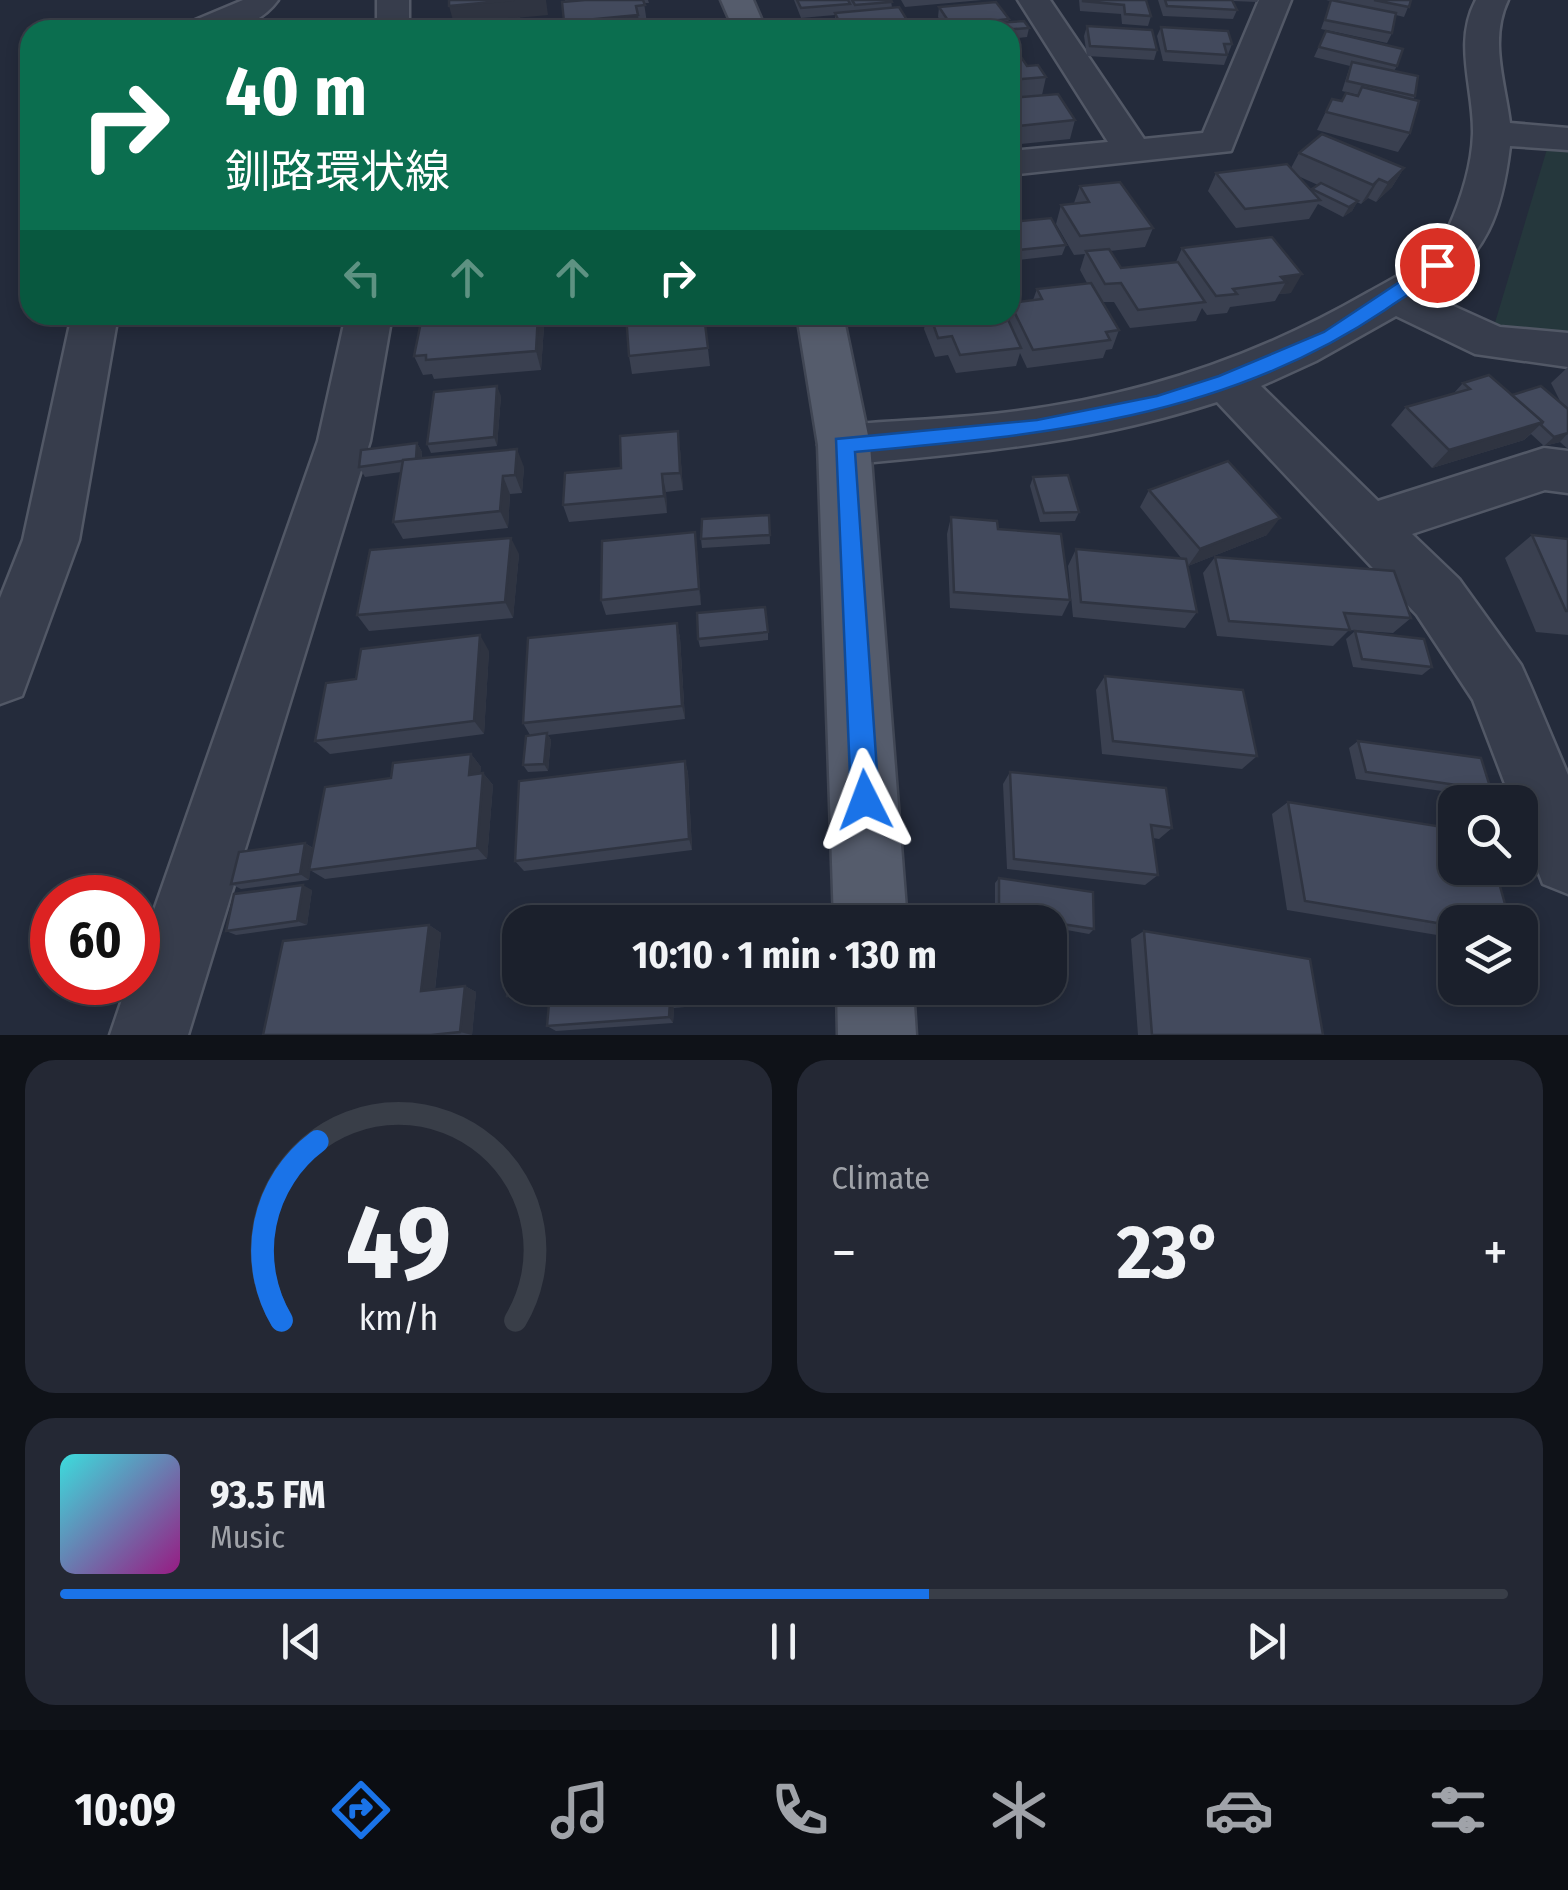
<!DOCTYPE html>
<meta charset="utf-8">
<style>
body{margin:0;font-family:"Fira Sans Condensed","Noto Sans JP",sans-serif;background:#242834;color:#f1f3f6;height:100vh;display:flex;flex-direction:column;font-size:38px;white-space:nowrap}
*{box-sizing:border-box;margin:0}
p{font-size:32px;color:#a0a3a9}
.icon{flex:none;width:55px;height:55px;fill:none;stroke:currentColor;stroke-width:2;stroke-linecap:round;stroke-linejoin:round}
.map{position:relative;height:1035px;overflow:hidden}
.side{display:flex;flex-direction:column;gap:25px;padding:25px;background:#0f1218;flex:1}
.side>*{flex:none}
.banner{position:absolute;left:20px;top:20px;width:1000px;height:305px;border-radius:30px;box-shadow:0 5px 15px #0003,0 0 0 2px #393e48;background:#0b6e4f;color:#fff;overflow:hidden}
.buttons{position:absolute;left:1438px;top:785px;display:grid;gap:20px}
.buttons a{display:grid;place-items:center;width:100px;height:100px;border-radius:20px;background:#1b202c;box-shadow:0 5px 15px #0003,0 0 0 2px #393e48;font-size:50px}
.speed{position:absolute;left:30px;top:875px;display:flex;gap:20px;font-size:50px;font-weight:700;text-align:center}
.speed>*{display:grid;place-content:center;width:130px;height:130px;border-radius:50%;background:#1b202c;box-shadow:0 5px 15px #0003,0 0 0 2px #393e48;line-height:1}
.speed .limit{border:15px solid #d22;background:#fff;color:#111}
.pin{position:absolute;display:grid;place-items:center;width:85px;height:85px;color:#fff;margin:-42px;border:5px solid #fff;border-radius:50%;box-shadow:0 2px 10px #0007}
.me{position:absolute;width:110px;margin:-55px;rotate:357deg;stroke-linejoin:round;filter:drop-shadow(0 0 8px #0008)}
.turn{display:flex;align-items:center;gap:35px;height:210px;padding:0 40px;font-size:45px}
.turn .icon{width:130px;height:130px;stroke-width:2.5}
.turn b{display:block;font-size:70px;line-height:85px}
.lanes{display:flex;align-items:center;height:95px;padding:0 40px;background:#0003;justify-content:center;gap:50px;direction:ltr}
.lanes .off{opacity:.35}
.big{font-size:75px;font-weight:700;line-height:1.1}
.side .card{flex:1;display:flex;flex-direction:column;justify-content:center;gap:15px;min-width:0;padding:0 35px;border-radius:30px;background:#242834}
.side .dial{align-items:center;gap:0}
.dial svg{height:260px;overflow:visible;fill:none;stroke:#393e48;stroke-width:7;stroke-linecap:round;text-anchor:middle}
.dial text{fill:#f1f3f6;stroke:none}
.song{display:flex;align-items:center;gap:30px}
.cover{width:120px;height:120px;border-radius:15px;background:linear-gradient(135deg,hsl(180 70% 55%),hsl(310 70% 35%))}
.played{height:10px;border-radius:5px;background:linear-gradient(90deg,#1a73e8 60%,#393e48 60%)}
.keys{display:flex;justify-content:space-around;direction:ltr}
.heat{display:flex;justify-content:space-between;align-items:center;font-size:55px;direction:ltr}
.side .tiles{flex:1;display:grid;gap:25px;grid-template-columns:1fr 1fr}
.card:last-child{grid-column:span 2}
.trip{position:absolute;left:502px;top:905px;width:565px;height:100px;border-radius:30px;background:#1b202c;box-shadow:0 5px 15px #0003,0 0 0 2px #393e48;font-weight:700;line-height:100px;text-align:center}
.tabs{display:flex;height:160px;justify-content:space-around;align-items:center;background:#0b0d12;color:#a0a3a9}
.tabs .icon{width:70px;height:70px}
.tabs .current{color:#1a73e8}
.tabs b{font-size:45px;color:#f1f3f6}
.map>svg:first-child{display:block}
.green{fill:#25373c}
.lines{fill:none;stroke-linecap:round;stroke-linejoin:round}
.minor-casing{stroke:#525866;stroke-width:5}
.major-casing{stroke:#404654;stroke-width:5}
.minor{fill:#373d4c;fill-rule:evenodd}
.major{fill:#555c6c;fill-rule:evenodd}
.wall{fill:#3a4050;fill-rule:evenodd}
.shaded-wall{fill:#2f3441}
.building{fill:#434a5d;stroke:#2f3441;stroke-width:2.5}
.route{fill:#1a73e8;stroke:#114b97;stroke-width:2.5}
</style>
<div class="map">
<svg width="1568" height="1035" viewBox="0 0 1568 1035">
<rect width="100%" height="100%" fill="#242b3b"/>
<path class="green" d="M1547 149 1568 150V333L1494 326Z"/>
<g class="lines">
<defs>
<g id="minor">
<path d="M243 0H278C255 32 219 30 184 30L188 23Z"/>
<rect x="377" y="0" width="32" height="30"/>
<path d="M1018 0H1050L1144 139 1203 133 1259 0H1291L1231 151 1010 175V151L1108 142Z"/>
<path d="M1476 0H1508C1489 40 1505 82 1510 123L1568 128V150L1510 146C1502 213 1487 256 1429 295L1500 327 1568 333V367L1475 354 1396 316 1316 361 1261 386 1378 501 1544 448 1568 451V493L1545 490 1412 534 1459 579 1521 665 1530 685 1568 775V894L1543 884 1520 825V802H1512L1473 700 1417 615 1217 402C1088 444 977 452 844 465L826 459 818 445 826 431 844 425C902 420 960 419 1018 411 1142 395 1258 356 1367 293 1395 277 1435 259 1448 229 1461 200 1472 165 1473 134 1474 88 1453 43 1476 0Z"/>
<path d="M72 315H118L79 540 22 696 0 704V598L23 540Z"/>
<path d="M346 315H392L370 441 188 1035H110L128 982H138V956L318 441Z"/>
</g>
<g id="major">
<path d="M721 0H753L766 30H734Z"/>
<path d="M797 315H843L870 445 907 922H834L818 445Z"/>
<path d="M837 988H913L916 1035H838Z"/>
</g>
</defs>
<use href="#minor" class="minor-casing"/>
<use href="#major" class="major-casing"/>
<use href="#minor" class="minor"/>
<use href="#major" class="major"/>
</g>
<g class="wall">
<path d="M565 0H648L649 3H644L647 23H639L640 30H566Z"/>
<path d="M794 0H891L892 8 912 28 911 30H838L835 23V15L801 18Z"/>
<path d="M901 0H982L905 7Z"/>
<path d="M1079 0H1146L1151 16 1148 26 1122 24 1121 14 1080 11Z"/>
<path d="M1158 0H1258L1257 2 1233 1 1237 10 1233 19 1163 16Z"/>
<path d="M1326 0H1411L1404 17 1396 15 1392 33 1387 43 1321 29 1331 1Z"/>
<path d="M939 7 1009 19 1008 22 1029 28 1027 37 1010 39V30H947L938 17Z"/>
<path d="M1087 26 1157 50 1154 60 1087 56 1084 36Z"/>
<path d="M1161 27 1232 44 1224 65 1163 61 1157 36Z"/>
<path d="M1326 31 1397 66 1394 71 1415 96 1413 100 1410 133 1398 152 1317 130 1332 99 1341 101 1346 93 1357 96 1358 95 1342 91 1350 66 1314 57Z"/>
<path d="M1010 58 1046 77 1042 95 1075 120 1070 139 1010 145Z"/>
<path d="M1299 153 1404 168 1392 187 1376 202 1368 198 1361 204 1357 202 1352 211 1343 217 1318 204 1309 219 1236 228 1208 191 1216 173 1291 168ZM1298 176 1318 185 1311 191Z"/>
<path d="M1080 186 1153 228 1145 247 1110 251 1121 268 1176 262 1182 248 1272 237 1291 293 1279 294 1275 301 1230 307 1227 313 1207 315 1202 308 1196 321 1130 328 1114 302H1103L1119 330 1112 349 1106 350 1103 358 1027 368 1020 353 1016 366 956 373 948 355 935 357 924 329 927 315H1006L1007 316 1010 315V281L1018 298 1017 302 1033 300 1037 289 1087 283 1080 270 1085 254 1074 255 1056 224 1061 205 1074 203Z"/>
<path d="M1010 222 1066 245 1062 255 1010 261Z"/>
<path d="M704 315 710 366 632 374 629 356Z"/>
<path d="M544 326 541 370 434 379 432 374 423 375 414 356Z"/>
<path d="M1568 367V449L1560 442 1544 446 1531 434 1524 440 1432 468 1391 425 1406 407 1453 394 1463 383 1512 395 1561 403 1551 383Z"/>
<path d="M501 396 497 446 431 453 427 444Z"/>
<path d="M417 443 422 452V458L524 467 522 493 510 494 508 528 403 539 393 522 401 472 365 477 359 467Z"/>
<path d="M680 449 683 490 666 492 667 513 569 522 563 505 621 468Z"/>
<path d="M1033 477 1079 512 1075 521 1040 522 1030 486Z"/>
<path d="M1149 490 1267 535 1188 566 1197 612 1185 628 1073 617 1068 566 1076 549 1182 559 1140 507Z"/>
<path d="M769 515 770 544 702 548 701 539Z"/>
<path d="M951 517 998 529 1070 600 1062 616 950 608 947 534Z"/>
<path d="M1532 535 1568 539V635L1536 632 1505 558Z"/>
<path d="M697 549 701 605 606 615 601 600Z"/>
<path d="M519 554 513 618 369 631 357 615Z"/>
<path d="M1215 557 1411 618 1393 633 1349 630 1333 646 1217 636 1203 573Z"/>
<path d="M677 623 680 638 685 719 548 735 551 740 548 771 528 772 523 765 530 735 523 723Z"/>
<path d="M1355 631 1432 667 1422 675 1353 667 1346 639Z"/>
<path d="M768 632V640L700 647 698 639Z"/>
<path d="M489 651 484 734 330 754 315 741 356 679Z"/>
<path d="M1105 676 1257 756 1242 769 1102 754 1096 690Z"/>
<path d="M1358 741 1491 790 1478 796 1356 779 1349 748Z"/>
<path d="M471 754 481 767 480 773H483L493 785 487 859 325 879 310 870 309 880 241 889 231 884 305 843 313 848 391 778Z"/>
<path d="M685 761 688 773 692 850 524 871 515 861Z"/>
<path d="M1010 772 1172 828 1159 839 1153 838 1158 875 1145 885 1007 869 1003 784Z"/>
<path d="M1288 802 1474 875 1455 922V938L1287 910 1272 814Z"/>
<path d="M999 878 1094 929 1089 934 1050 927V922H1021L995 918V883Z"/>
<path d="M312 890 307 925 236 935 226 931Z"/>
<path d="M429 925 441 933 435 990 465 986 476 992 472 1035H263Z"/>
<path d="M1144 931 1323 1035H1138L1131 939Z"/>
<path d="M520 988H685V1007L674 1008 673 1023 556 1031 547 1026 549 999 517 1002 507 996Z"/>
</g>
<g class="shaded-wall">
<path d="M514 0H546L548 15 454 24 449 6Z"/>
<path d="M638 15 640 30H566L564 22Z"/>
<path d="M1404 168 1392 187 1376 202 1388 183Z"/>
<path d="M1379 179 1368 198 1361 204 1373 185Z"/>
<path d="M1358 201 1352 211 1343 217 1349 207Z"/>
<path d="M1302 274 1291 293 1279 294 1286 282 1281 277Z"/>
<path d="M538 315H540L544 326 541 370 536 351Z"/>
<path d="M497 386 501 396 497 446 494 437Z"/>
<path d="M1543 422 1524 440 1432 468 1449 450Z"/>
<path d="M678 431 680 449 683 490 680 473Z"/>
<path d="M1568 433 1560 442 1544 446 1554 437Z"/>
<path d="M417 443 422 452 421 469 416 460Z"/>
<path d="M517 449 524 467 522 493 515 475Z"/>
<path d="M662 474 666 492 667 513 664 496Z"/>
<path d="M503 476 510 494 508 528 500 511Z"/>
<path d="M1280 518 1267 535 1188 566 1200 549Z"/>
<path d="M695 532 697 549 701 605 699 589Z"/>
<path d="M511 538 519 554 513 618 505 602Z"/>
<path d="M677 623 680 638 685 719 682 706Z"/>
<path d="M480 635 489 651 484 734 474 721Z"/>
<path d="M547 733 551 740 548 771 544 764Z"/>
<path d="M471 754 481 767 479 787 469 775Z"/>
<path d="M685 761 688 773 692 850 689 839Z"/>
<path d="M483 773 493 785 487 859 477 848Z"/>
<path d="M305 843 314 849 309 880 300 874Z"/>
<path d="M303 885 312 890 307 925 297 921Z"/>
<path d="M429 925 441 933 434 997 421 991Z"/>
<path d="M465 986 476 992 472 1035 460 1032Z"/>
<path d="M682 988H685V1007L682 1001Z"/>
<path d="M670 1002 674 1008 673 1023 669 1017Z"/>
</g>
<g class="building">
<path d="M449 0H514L449 6Z"/>
<path d="M585 0H643L645 5 636 6 638 15 564 22 562 2Z"/>
<path d="M797 0H848L850 4 801 8Z"/>
<path d="M852 0H891L892 2 855 5Z"/>
<path d="M1083 0H1146L1151 16 1125 14 1124 5 1083 1Z"/>
<path d="M1165 0H1232L1237 10 1167 6Z"/>
<path d="M1331 0 1396 13 1392 33 1325 20Z"/>
<path d="M1374 0H1411L1409 7Z"/>
<path d="M996 2 1009 19 951 25 939 7Z"/>
<path d="M899 7 912 28 892 30H843L835 13Z"/>
<path d="M519 18 520 30H448V25Z"/>
<path d="M697 19 699 27 667 30 665 22Z"/>
<path d="M1024 21 1029 28 1000 30 995 23Z"/>
<path d="M1087 26 1152 30 1157 50 1090 46Z"/>
<path d="M1161 27 1228 31 1232 44H1224L1227 55 1166 51Z"/>
<path d="M1326 31 1403 49 1397 66 1319 47Z"/>
<path d="M1021 57 1027 66 1038 65 1046 77 1010 80V58Z"/>
<path d="M1352 62 1418 76 1415 96 1347 81Z"/>
<path d="M1362 87 1419 101 1410 133 1326 112 1332 99 1342 101 1346 93 1358 96Z"/>
<path d="M1058 94 1075 120 1010 127V98Z"/>
<path d="M1322 134 1404 168 1388 183 1379 179 1373 185 1299 153Z"/>
<path d="M1287 164 1320 200 1245 209 1216 173Z"/>
<path d="M1120 182 1153 228 1080 236 1061 205 1089 202 1080 186Z"/>
<path d="M1321 183 1358 201 1349 207 1312 189Z"/>
<path d="M1051 218 1066 245 1010 251V222Z"/>
<path d="M1272 237 1302 274 1281 277 1286 282 1233 289 1237 294 1216 296 1182 248Z"/>
<path d="M1109 249 1121 268 1178 262 1205 302 1138 310 1121 283 1105 284 1086 251Z"/>
<path d="M1010 281 1018 298H1010Z"/>
<path d="M1091 283 1119 330 1106 332 1110 340 1033 350 1010 303 1042 299 1037 289Z"/>
<path d="M444 315H538L536 351 426 360V355L414 356 422 317Z"/>
<path d="M626 315H704L708 348 629 356Z"/>
<path d="M930 315H1006L1021 348 960 355 952 336 938 338Z"/>
<path d="M1489 375 1543 422 1449 450 1406 407 1470 389 1463 383Z"/>
<path d="M497 386 494 437 427 444 434 392Z"/>
<path d="M1541 386 1568 409V433L1554 437 1541 425 1543 422 1512 395Z"/>
<path d="M678 431 680 473 662 474 664 496 563 505 565 473 621 468 620 436Z"/>
<path d="M417 443 416 459 359 467 361 450Z"/>
<path d="M517 449 515 475 503 476 500 511 393 522 403 460Z"/>
<path d="M1228 461 1280 518 1200 549 1149 490Z"/>
<path d="M1068 475 1079 512 1044 513 1033 477Z"/>
<path d="M769 515 770 535 701 539 702 519Z"/>
<path d="M951 517 997 521 998 529 1061 534 1070 600 954 592Z"/>
<path d="M695 532 699 589 601 600 602 541Z"/>
<path d="M1532 535 1568 539V611H1566Z"/>
<path d="M511 538 505 602 357 615 370 550Z"/>
<path d="M1076 549 1186 559 1197 612 1081 602Z"/>
<path d="M1215 557 1394 571 1411 618 1344 613 1350 630 1229 621Z"/>
<path d="M765 607 768 632 698 639 697 613Z"/>
<path d="M677 623 682 706 523 723 528 638Z"/>
<path d="M1355 631 1424 639 1432 667 1362 659Z"/>
<path d="M480 635 474 721 315 741 326 683 356 679 361 649Z"/>
<path d="M1105 676 1243 690 1257 756 1113 741Z"/>
<path d="M547 733 544 764 523 765 526 736Z"/>
<path d="M1358 741 1481 758 1491 790 1366 772Z"/>
<path d="M471 754 469 775 483 773 477 848 309 870 325 787 391 778 393 763Z"/>
<path d="M685 761 689 839 515 861 519 781Z"/>
<path d="M1010 772 1166 788 1172 828 1151 825 1158 875 1014 859Z"/>
<path d="M1288 802 1455 829V868H1472L1474 875 1498 879 1510 922H1455V926L1305 901Z"/>
<path d="M305 843 300 874 231 884 239 852Z"/>
<path d="M999 878 1093 892 1094 929 999 914Z"/>
<path d="M303 885 297 921 226 931 234 894Z"/>
<path d="M682 917V922H604Z"/>
<path d="M429 925 421 991 465 986 460 1032 431 1035H263L283 941Z"/>
<path d="M520 928V988H682V1001L670 1002 669 1017 547 1026 550 992 507 996 514 929Z"/>
<path d="M1144 931 1310 959 1323 1035H1152Z"/>
</g>
<path class="route" d="M1431 261 1446 265C1430 283 1404 296 1385 310 1224 419 1043 435 855 452L879 800 875 809 865 813 855 809 851 800 836 439 1037 420 1157 396 1219 376 1324 332Z"/>
</svg>
<div class="buttons">
<a><svg class="icon" aria-label="search" viewBox="0 0 24 24"><circle cx="10" cy="10" r="6"/><path d="M15 15l6 6"/></svg></a>
<a><svg class="icon" aria-label="layers" viewBox="0 0 24 24"><path d="M12 4l9 5-9 5-9-5zM3 14l9 5 9-5"/></svg></a>
</div>
<div class="speed"><div class="limit">60</div></div>
<div class="pin" style="left:1437px;top:265px;background:#d93025"><svg class="icon" aria-label="arrive" viewBox="0 0 24 24"><path d="M6 21V4h12l-3 4 3 4H6"/></svg></div>
<svg class="me" style="left:865px;top:800px" viewBox="-20 -20 40 40"><path d="M0-17L14 15 0 8-14 15z" fill="#1a73e8" stroke="#fff" stroke-width="4"/></svg>
<div class="trip">10:10 · 1 min · 130 m</div>
<div class="banner">
<div class="turn"><svg class="icon" aria-label="right" viewBox="0 0 24 24"><path d="M7 20v-9h11M14 6l5 5-5 5"/></svg><div><b>40 m</b>釧路環状線</div></div>
<div class="lanes"><svg class="icon off" aria-label="left" viewBox="0 0 24 24"><path d="M17 20v-9H6M10 6l-5 5 5 5"/></svg><svg class="icon off" aria-label="ahead" viewBox="0 0 24 24"><path d="M12 20V5M6 11l6-6 6 6"/></svg><svg class="icon off" aria-label="ahead" viewBox="0 0 24 24"><path d="M12 20V5M6 11l6-6 6 6"/></svg><svg class="icon" aria-label="right" viewBox="0 0 24 24"><path d="M7 20v-9h11M14 6l5 5-5 5"/></svg></div>
</div>
</div>
<section class="side">
<div class="tiles">
<div class="card dial"><svg viewBox="0 0 100 80">
<path d="M14 69A42 42 0 1 1 86 69"/>
<path d="M14 69A42 42 0 0 1 25 14" stroke="#1a73e8"/>
<text x="50" y="56" font-size="32" font-weight="700">49</text>
<text x="50" y="72" font-size="11">km/h</text>
</svg></div>
<div class="card"><p>Climate</p>
<div class="heat"><a>−</a><b class="big">23°</b><a>+</a></div>
</div>
<div class="card">
<div class="song"><i class="cover"></i><div><b>93.5 FM</b><p>Music</p></div></div>
<div class="played"></div>
<div class="keys"><svg class="icon" aria-label="previous" viewBox="0 0 24 24"><path d="M18 5L8 12l10 7zM5 5v14"/></svg><svg class="icon" aria-label="pause" viewBox="0 0 24 24"><path d="M8 5v14M16 5v14"/></svg><svg class="icon" aria-label="next" viewBox="0 0 24 24"><path d="M6 5l10 7-10 7zM19 5v14"/></svg></div>
</div>
</div>
</section>
<nav class="tabs">
<b>10:09</b>
<svg class="icon current" aria-label="directions" viewBox="0 0 24 24"><path d="M12 3l9 9-9 9-9-9zM9 14v-3h6M13 9l2 2-2 2"/></svg>
<svg class="icon" aria-label="music" viewBox="0 0 24 24"><path d="M9 18V5l10-2v13"/><circle cx="6" cy="18" r="3"/><circle cx="16" cy="16" r="3"/></svg>
<svg class="icon" aria-label="phone" viewBox="0 0 24 24"><path d="M5 4h4l2 5-3 2q2 4 5 5l2-3 5 2v4C11 20 4 13 5 4z"/></svg>
<svg class="icon" aria-label="climate" viewBox="0 0 24 24"><path d="M12 3v18M4 7l16 10M4 17L20 7"/></svg>
<svg class="icon" aria-label="car" viewBox="0 0 24 24"><path d="M5 17H2v-5l4-1 3-4h7l3 4 3 1v5h-3M9 17h6M6 11h13"/><circle cx="7" cy="17" r="2"/><circle cx="17" cy="17" r="2"/></svg>
<svg class="icon" aria-label="filters" viewBox="0 0 24 24"><path d="M4 7h16M4 17h16"/><circle cx="9" cy="7" r="2"/><circle cx="15" cy="17" r="2"/></svg>
</nav>
